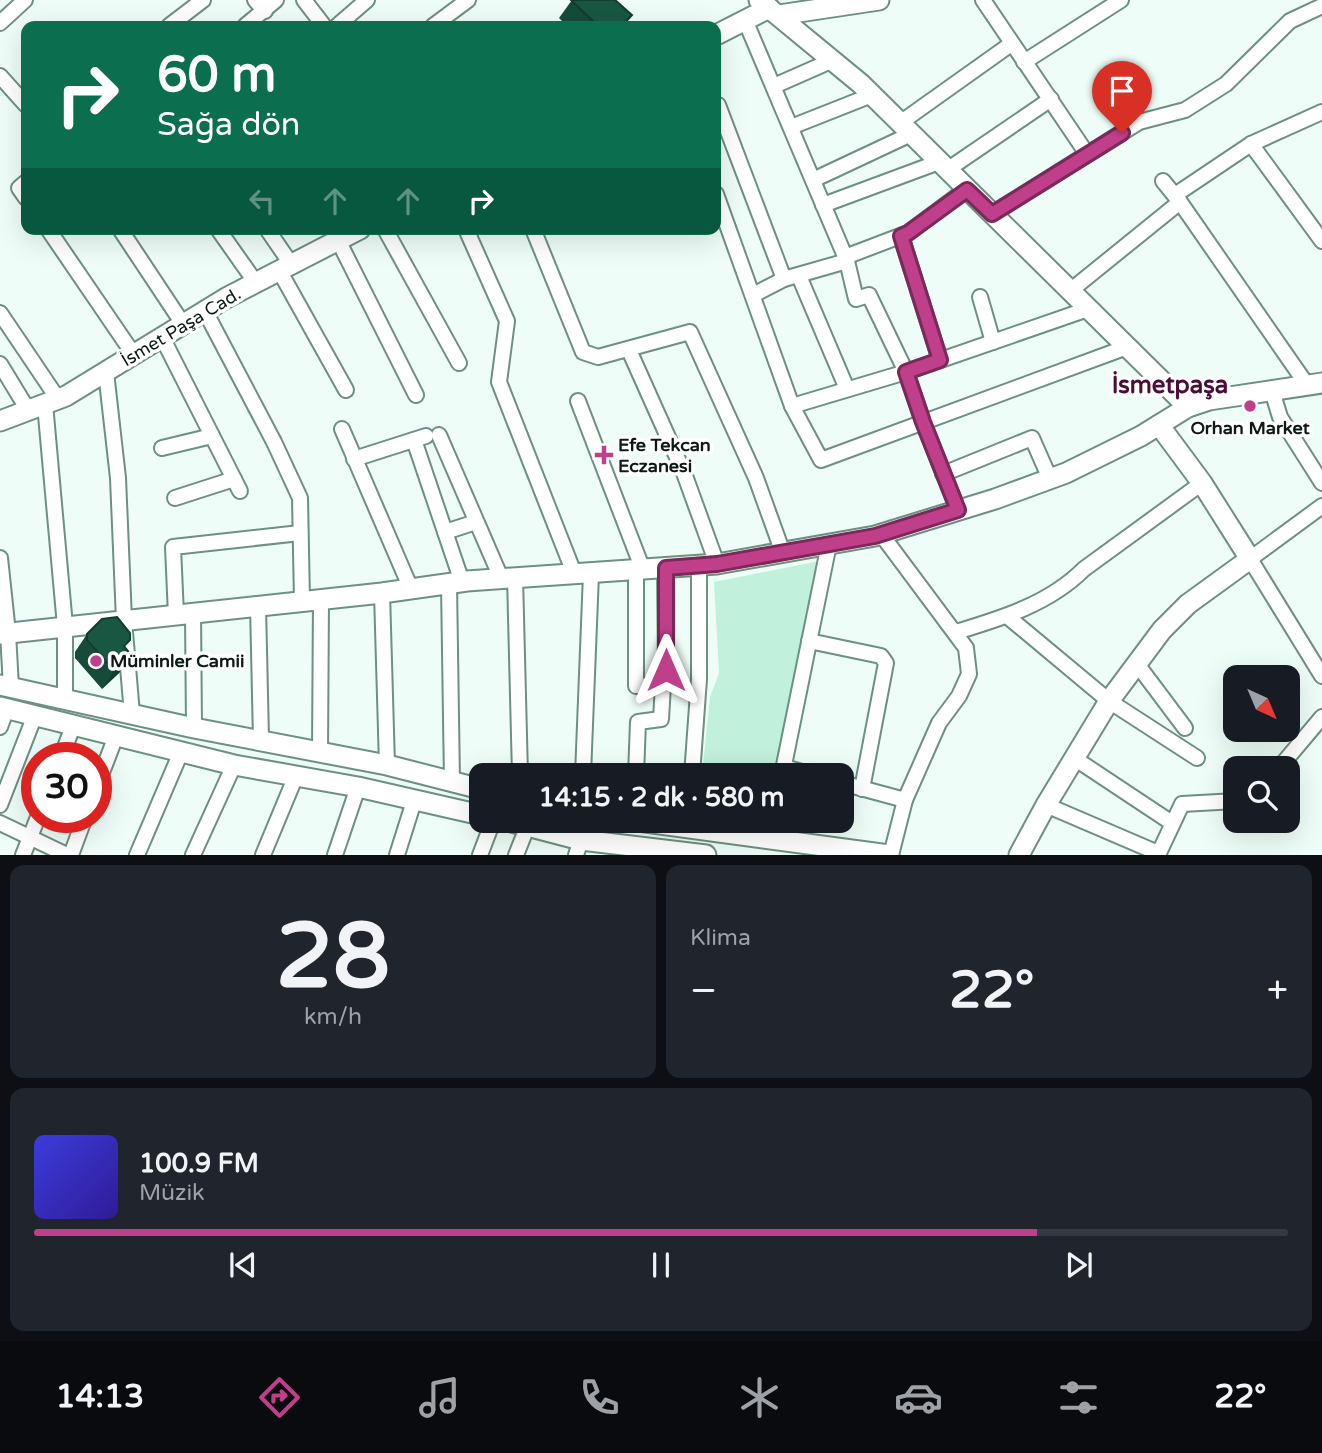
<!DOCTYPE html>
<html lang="tr">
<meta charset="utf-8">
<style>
body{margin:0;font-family:"Varela Round",sans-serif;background:#20242c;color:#f1f3f6;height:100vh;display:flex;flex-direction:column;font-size:26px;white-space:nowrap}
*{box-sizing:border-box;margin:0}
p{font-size:23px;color:#9ea1a6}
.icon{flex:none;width:38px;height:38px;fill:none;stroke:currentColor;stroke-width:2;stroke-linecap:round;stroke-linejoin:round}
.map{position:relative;height:855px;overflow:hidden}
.drawer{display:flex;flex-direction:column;gap:10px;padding:10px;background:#0d0f14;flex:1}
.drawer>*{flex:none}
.banner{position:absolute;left:21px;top:21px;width:700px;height:214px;border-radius:14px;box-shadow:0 7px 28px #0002;background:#0b6e4f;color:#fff;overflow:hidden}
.needle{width:46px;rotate:136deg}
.tools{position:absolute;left:1223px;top:665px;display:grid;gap:14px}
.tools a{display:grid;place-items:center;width:77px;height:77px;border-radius:14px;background:#171b24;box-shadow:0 7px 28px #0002;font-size:35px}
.speed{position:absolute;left:21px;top:742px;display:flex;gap:14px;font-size:35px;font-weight:700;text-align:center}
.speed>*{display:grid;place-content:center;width:91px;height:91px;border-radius:50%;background:#171b24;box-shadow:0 7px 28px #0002;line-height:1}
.speed .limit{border:10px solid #d22;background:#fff;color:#111}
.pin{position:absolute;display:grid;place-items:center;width:60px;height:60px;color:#fff;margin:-72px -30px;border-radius:50% 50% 50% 0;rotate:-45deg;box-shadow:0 0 7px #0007}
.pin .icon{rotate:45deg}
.me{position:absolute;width:77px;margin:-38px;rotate:0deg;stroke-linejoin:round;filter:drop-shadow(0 0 5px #0008)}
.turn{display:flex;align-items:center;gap:24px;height:147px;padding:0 21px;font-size:32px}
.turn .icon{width:91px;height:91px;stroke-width:2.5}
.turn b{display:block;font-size:49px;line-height:60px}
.lanes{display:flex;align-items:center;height:66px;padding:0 21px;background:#0003;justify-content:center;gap:35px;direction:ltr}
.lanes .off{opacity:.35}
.big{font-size:52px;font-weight:700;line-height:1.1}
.drawer .widget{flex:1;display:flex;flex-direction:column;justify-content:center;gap:10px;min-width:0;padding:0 24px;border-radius:14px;background:#20242c}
.drawer .dial{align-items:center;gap:0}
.dial b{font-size:91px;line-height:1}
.song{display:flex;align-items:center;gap:21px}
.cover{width:84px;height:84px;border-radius:10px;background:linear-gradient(135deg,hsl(240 70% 55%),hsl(250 70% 35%))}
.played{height:7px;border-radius:4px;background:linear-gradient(90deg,#bf3f8b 80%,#363941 80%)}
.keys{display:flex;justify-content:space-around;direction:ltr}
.heat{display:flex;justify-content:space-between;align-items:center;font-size:38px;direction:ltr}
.drawer .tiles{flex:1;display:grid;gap:10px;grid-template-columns:1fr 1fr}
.widget:last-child{grid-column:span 2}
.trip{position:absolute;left:469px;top:763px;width:385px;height:70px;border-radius:14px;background:#171b24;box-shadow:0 7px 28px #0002;font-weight:700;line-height:70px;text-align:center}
.tabs{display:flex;height:112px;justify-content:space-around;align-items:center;background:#090b0e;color:#9ea1a6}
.tabs .icon{width:49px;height:49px}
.tabs .current{color:#bf3f8b}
.tabs b{font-size:32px;color:#f1f3f6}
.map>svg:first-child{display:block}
.green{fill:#c1f0dc}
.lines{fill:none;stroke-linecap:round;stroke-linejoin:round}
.minor-casing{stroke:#6c9081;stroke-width:18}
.major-casing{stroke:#6c9081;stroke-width:23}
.minor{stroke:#fff;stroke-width:14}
.major{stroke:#fff;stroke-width:19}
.wall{fill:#164b3a}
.shaded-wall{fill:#123d2f}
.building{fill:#195743;stroke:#123d2f;stroke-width:2}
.route-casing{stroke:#7c295a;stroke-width:18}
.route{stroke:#bf3f8b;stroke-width:12}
.poi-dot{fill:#bf3f8b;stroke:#fff;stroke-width:2.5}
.labels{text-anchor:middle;stroke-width:7;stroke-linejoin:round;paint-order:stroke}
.street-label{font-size:18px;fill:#0c1a15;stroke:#fff}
.poi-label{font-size:18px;font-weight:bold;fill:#0c1a15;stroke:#fff;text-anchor:start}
.district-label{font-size:24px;font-weight:bold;fill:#4a0d33;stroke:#fff}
</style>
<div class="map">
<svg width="1322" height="855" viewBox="0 0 1322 855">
<rect width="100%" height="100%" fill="#eefdf7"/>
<path class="green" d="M819 561 774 775H702L710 697 719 673 714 582Z"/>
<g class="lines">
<defs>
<g id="minor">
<path d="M255 0 265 11"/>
<path d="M304 0 324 26"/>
<path d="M983 0 1087 154"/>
<path d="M745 20 847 261 856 299 869 295 906 372 923 422 958 510"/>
<path d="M0 23 25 0"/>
<path d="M169 26 203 0"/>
<path d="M245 26 276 0"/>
<path d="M337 26 367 0"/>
<path d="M433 26 468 0"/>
<path d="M1024 62 1121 0"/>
<path d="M0 76 26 105"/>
<path d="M774 86 833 60"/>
<path d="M716 106 718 105 784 279"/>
<path d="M900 123 1011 44"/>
<path d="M791 127 872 95"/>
<path d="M1251 144 1322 241"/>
<path d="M947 170 1051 99"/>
<path d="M813 180 911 134"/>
<path d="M1163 181 1180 202 1307 385"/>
<path d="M26 182 19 188 26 198"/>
<path d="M716 194 792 406 821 460 1127 347"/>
<path d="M1175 195 1251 144 1322 112"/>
<path d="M823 205 939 162"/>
<path d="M992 214 1139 122 1185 110 1226 84 1290 21 1322 6"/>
<path d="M48 229 134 355"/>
<path d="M120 229 183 324"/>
<path d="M218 229 256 283"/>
<path d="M267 229 291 264"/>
<path d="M385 229 459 363"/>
<path d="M466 229 507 321 499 382 574 573"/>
<path d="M533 229 583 352 598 357 690 332 756 478 783 553"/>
<path d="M901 236 940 360"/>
<path d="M338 240 416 395"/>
<path d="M845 257 908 233 967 189"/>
<path d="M279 270 346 390"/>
<path d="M799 276 847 389"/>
<path d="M1070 291 1180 202"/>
<path d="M753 295 784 279 847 261"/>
<path d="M980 297 993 342"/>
<path d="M205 311 274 442 300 498 302 601"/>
<path d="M0 313 58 399"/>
<path d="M162 337 240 491"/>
<path d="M629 350 684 473 717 564"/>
<path d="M0 364 28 410"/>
<path d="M106 372 118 478 124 620 132 714"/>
<path d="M1272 391 1280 417 1322 483"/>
<path d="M578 401 643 570"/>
<path d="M45 404 65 626V699"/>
<path d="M792 406 906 372 1088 309"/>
<path d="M342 429 411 589"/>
<path d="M439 435 501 578"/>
<path d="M414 440 462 582"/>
<path d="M162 448 212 436"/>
<path d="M354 459 426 436"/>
<path d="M943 474 1032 438 1050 479"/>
<path d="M175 498 234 479"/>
<path d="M1322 506 1250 559 1322 676"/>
<path d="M445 532 476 522"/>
<path d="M881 534 966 648 969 674 959 696 939 723 905 800 891 855"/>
<path d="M0 558 8 633 11 687"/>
<path d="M515 577 520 775"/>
<path d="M449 584 452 782"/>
<path d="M382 593 387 765"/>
<path d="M258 605 261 740"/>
<path d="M193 612 194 728"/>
<path d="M176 615 173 547 300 533"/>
<path d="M1007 616 1109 701 1197 758"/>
<path d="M956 632C1002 618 1049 604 1084 569L1202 483"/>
<path d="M809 641 881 656 886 663 862 789"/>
<path d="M1137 664 1185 728"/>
<path d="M663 685 666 670 665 568"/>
<path d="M0 727 7 708"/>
<path d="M320 753 321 599"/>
<path d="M61 758 73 726"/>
<path d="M1074 758 1172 823"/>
<path d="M784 767 813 775"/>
<path d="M1279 768 1322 717"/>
<path d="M583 775 591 574"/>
<path d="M636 775 638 722 661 719 663 685 636 686V570"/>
<path d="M692 775 699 679V565"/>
<path d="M782 775 829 544"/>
<path d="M842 783 905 800"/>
<path d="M96 788 116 736"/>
<path d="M0 805 35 715"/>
<path d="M1046 805 1158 853"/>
<path d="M0 823 67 855"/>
<path d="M765 838 770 821"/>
<path d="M23 855 38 817"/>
<path d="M71 855 85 817"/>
<path d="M137 855 181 752"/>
<path d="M193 855 234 765"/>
<path d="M263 855 295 778"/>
<path d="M335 855 358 787"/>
<path d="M397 855 414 801"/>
<path d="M480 855 493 821"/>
<path d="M516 855 528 825"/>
<path d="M576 855 581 840"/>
<path d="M1158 855 1182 804 1236 801"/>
</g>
<g id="major">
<path d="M759 0 861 84 1188 407"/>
<path d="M779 15 879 0"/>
<path d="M716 35 769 8"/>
<path d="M0 421 66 396 226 298 360 229"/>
<path d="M0 634 382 593 467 581 717 564 875 536 995 499 1066 473 1141 436 1188 407 1209 400 1322 383"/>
<path d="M0 685 194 728 387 765 481 789"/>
<path d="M0 707 234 765 358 787 481 815"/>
<path d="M508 821 581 840 706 855"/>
<path d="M638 821 889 855"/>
<path d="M1019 855 1046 805 1109 701 1162 630 1188 604 1250 559 1202 483 1159 425"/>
</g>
</defs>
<use href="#minor" class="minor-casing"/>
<use href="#major" class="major-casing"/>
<use href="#minor" class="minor"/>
<use href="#major" class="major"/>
</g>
<g class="wall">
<path d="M572 0 622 26H567L559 18Z"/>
<path d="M87 634 125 648 131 655 119 673 102 689 75 658V652Z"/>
</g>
<path class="shaded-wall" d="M131 655 119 673 102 689 114 671Z"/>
<g class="building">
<path d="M571 0H615L632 15 622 26H598Z"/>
<path d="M117 617 130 633V640L124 646 131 655 114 671 87 640V634L102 619Z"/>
</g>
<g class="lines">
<defs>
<path id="route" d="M666 670V568L717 564 875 536 958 510 923 422 906 372 940 360 901 236 908 233 967 190 992 214 1122 133"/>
</defs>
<use href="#route" class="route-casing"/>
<use href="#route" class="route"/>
</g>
<g class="poi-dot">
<circle cx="1250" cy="406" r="7"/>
<path d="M600.5 444.5h7v7h7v7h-7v7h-7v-7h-7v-7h7z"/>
<circle cx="96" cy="661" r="7"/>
</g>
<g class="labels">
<g class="street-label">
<text transform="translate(181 327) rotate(-31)" y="6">İsmet Paşa Cad.</text>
</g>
<g class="poi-label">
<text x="1250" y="434" text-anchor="middle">Orhan Market</text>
<text x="618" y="451">Efe Tekcan<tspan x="618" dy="21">Eczanesi</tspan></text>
<text x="110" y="667">Müminler Camii</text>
</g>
<g class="district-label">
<text x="1170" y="393">İsmetpaşa</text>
</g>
</g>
</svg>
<div class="tools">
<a><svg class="needle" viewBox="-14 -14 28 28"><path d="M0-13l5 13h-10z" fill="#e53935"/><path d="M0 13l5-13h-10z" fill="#9ea1a6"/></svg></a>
<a><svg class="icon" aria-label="search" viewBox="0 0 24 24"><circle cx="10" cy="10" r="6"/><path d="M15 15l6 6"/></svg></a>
</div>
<div class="speed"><div class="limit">30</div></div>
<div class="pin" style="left:1122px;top:133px;background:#d93025"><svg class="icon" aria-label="arrive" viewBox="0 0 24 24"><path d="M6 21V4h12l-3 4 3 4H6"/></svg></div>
<svg class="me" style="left:666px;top:670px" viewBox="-20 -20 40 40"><path d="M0-17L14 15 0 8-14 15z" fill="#bf3f8b" stroke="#fff" stroke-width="4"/></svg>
<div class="trip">14:15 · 2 dk · 580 m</div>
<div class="banner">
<div class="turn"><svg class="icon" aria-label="right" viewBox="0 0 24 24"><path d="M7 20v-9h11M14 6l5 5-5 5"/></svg><div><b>60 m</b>Sağa dön</div></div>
<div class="lanes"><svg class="icon off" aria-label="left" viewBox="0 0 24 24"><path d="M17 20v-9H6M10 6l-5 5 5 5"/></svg><svg class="icon off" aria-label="ahead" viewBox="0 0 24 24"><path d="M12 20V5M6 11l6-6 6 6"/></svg><svg class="icon off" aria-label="ahead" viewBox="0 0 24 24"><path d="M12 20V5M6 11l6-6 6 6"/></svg><svg class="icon" aria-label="right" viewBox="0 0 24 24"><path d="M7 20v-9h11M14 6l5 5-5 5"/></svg></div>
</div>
</div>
<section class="drawer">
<div class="tiles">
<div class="widget dial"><b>28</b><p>km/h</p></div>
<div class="widget"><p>Klima</p>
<div class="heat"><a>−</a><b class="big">22°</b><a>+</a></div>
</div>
<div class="widget">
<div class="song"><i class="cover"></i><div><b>100.9 FM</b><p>Müzik</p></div></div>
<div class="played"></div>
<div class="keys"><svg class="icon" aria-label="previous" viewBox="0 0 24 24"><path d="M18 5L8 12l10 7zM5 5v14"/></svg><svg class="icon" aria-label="pause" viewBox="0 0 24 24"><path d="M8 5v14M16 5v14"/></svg><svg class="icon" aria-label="next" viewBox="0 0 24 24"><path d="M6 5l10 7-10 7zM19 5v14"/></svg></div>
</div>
</div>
</section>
<nav class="tabs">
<b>14:13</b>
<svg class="icon current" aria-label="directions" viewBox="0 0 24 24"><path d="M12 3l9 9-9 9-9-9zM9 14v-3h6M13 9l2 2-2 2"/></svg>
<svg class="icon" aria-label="music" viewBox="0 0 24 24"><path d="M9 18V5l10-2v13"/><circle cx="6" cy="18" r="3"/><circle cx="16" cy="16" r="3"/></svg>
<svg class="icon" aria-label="phone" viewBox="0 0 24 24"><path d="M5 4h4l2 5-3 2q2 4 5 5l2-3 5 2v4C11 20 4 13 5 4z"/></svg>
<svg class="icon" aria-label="climate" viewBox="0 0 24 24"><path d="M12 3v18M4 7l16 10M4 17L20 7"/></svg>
<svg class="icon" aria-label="car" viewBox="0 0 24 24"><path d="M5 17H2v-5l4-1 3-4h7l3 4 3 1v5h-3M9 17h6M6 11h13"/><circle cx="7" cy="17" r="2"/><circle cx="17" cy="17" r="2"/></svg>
<svg class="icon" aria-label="filters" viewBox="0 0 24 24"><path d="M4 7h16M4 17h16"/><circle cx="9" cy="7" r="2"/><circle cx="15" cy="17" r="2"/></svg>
<b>22°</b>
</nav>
